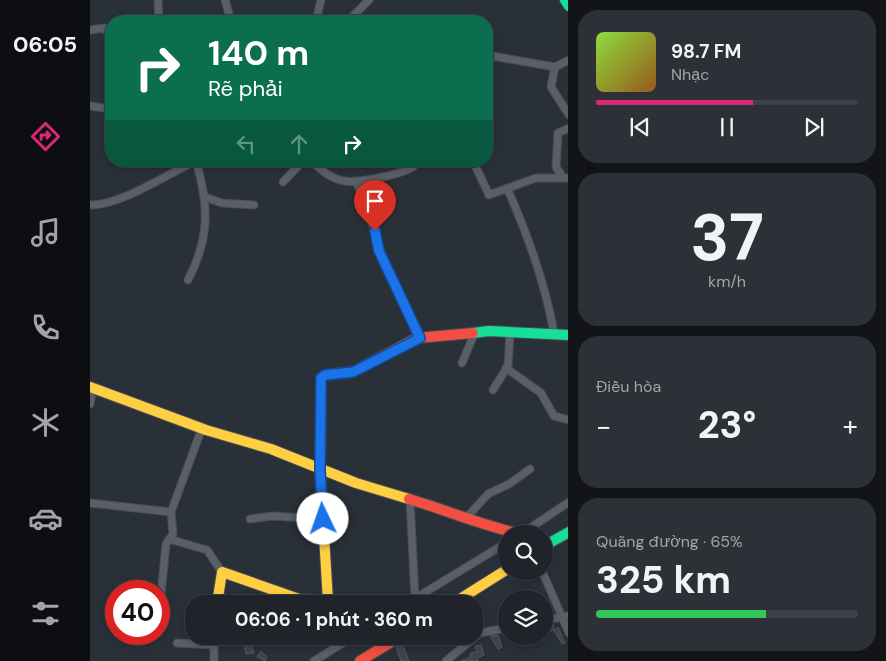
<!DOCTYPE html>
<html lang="vi">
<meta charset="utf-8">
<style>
body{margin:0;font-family:"DM Sans",sans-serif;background:#2d3036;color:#f1f3f6;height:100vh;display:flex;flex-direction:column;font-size:19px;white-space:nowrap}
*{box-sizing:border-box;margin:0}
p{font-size:16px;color:#a2a4a8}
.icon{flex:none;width:28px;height:28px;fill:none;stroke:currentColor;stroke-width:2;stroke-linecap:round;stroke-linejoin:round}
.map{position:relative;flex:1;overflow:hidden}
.sheet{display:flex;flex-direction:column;gap:10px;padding:10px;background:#121417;width:318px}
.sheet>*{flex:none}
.banner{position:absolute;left:15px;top:15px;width:388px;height:152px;border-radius:20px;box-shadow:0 2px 8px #0003,0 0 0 1px #3d4147;background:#0b6e4f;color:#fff;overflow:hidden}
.tools{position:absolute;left:408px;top:525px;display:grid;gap:10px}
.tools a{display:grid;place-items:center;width:55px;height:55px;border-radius:50%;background:#20242a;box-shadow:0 2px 8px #0003,0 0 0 1px #3d4147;font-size:25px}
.speed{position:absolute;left:15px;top:580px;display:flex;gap:10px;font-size:25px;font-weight:700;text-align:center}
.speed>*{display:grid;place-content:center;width:65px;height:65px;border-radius:50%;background:#20242a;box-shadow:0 2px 8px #0003,0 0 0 1px #3d4147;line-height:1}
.speed .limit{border:8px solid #d22;background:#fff;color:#111}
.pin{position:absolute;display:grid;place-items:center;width:42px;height:42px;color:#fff;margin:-51px -21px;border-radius:50% 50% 50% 0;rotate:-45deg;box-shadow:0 0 5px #0007}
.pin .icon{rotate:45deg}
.me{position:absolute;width:55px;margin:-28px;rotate:357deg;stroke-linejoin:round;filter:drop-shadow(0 0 4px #0008)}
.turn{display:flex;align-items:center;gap:18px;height:105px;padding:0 20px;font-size:22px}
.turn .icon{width:65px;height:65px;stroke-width:2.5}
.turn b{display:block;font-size:35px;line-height:42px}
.lanes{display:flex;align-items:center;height:48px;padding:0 20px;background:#0003;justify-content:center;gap:25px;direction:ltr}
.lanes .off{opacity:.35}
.big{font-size:38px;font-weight:700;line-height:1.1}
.sheet .tile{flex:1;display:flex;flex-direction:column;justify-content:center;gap:8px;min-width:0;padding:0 18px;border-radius:20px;background:#2d3036}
.sheet .dial{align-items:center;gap:0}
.dial b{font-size:65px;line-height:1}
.song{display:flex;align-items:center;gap:15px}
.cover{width:60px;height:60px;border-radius:8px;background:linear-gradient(135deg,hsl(90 70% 55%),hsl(30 70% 35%))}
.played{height:5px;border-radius:2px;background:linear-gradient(90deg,#db2777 60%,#3d4147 60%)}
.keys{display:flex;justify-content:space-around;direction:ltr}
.heat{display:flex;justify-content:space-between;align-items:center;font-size:28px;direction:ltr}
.charge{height:8px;border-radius:4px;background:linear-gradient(90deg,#34c759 65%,#3d4147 0)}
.trip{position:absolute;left:95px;top:595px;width:298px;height:50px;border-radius:20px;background:#20242a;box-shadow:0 2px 8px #0003,0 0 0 1px #3d4147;font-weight:700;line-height:50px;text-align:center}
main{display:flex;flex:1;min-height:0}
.tabs{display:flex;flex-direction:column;width:90px;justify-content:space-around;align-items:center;background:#0d0e11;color:#a2a4a8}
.tabs .icon{width:35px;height:35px}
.tabs .on{color:#db2777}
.tabs b{font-size:22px;color:#f1f3f6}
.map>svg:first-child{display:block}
.building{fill:#3f444c;stroke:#52575f}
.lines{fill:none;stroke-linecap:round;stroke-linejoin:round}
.street-casing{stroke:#484c55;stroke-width:9}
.fast-casing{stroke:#484c55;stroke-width:12}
.slow-casing{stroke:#484c55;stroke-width:12}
.jam-casing{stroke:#484c55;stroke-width:12}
.street{stroke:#5a5e66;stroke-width:7}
.fast{stroke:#16e098;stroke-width:10}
.slow{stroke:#ffcf43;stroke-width:10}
.jam{stroke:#f24e42;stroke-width:10}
.route-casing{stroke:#114b97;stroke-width:12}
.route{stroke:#1a73e8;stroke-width:9}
</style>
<main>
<nav class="tabs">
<b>06:05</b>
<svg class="icon on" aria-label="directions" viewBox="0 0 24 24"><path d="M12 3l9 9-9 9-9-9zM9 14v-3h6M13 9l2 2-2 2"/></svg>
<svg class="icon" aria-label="music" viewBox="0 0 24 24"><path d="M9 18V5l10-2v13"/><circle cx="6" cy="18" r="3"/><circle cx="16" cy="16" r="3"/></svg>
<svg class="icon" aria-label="phone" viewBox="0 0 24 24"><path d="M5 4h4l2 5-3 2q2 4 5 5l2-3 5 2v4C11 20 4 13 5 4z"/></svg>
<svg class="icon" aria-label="climate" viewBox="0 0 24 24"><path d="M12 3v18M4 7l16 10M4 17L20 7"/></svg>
<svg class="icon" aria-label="car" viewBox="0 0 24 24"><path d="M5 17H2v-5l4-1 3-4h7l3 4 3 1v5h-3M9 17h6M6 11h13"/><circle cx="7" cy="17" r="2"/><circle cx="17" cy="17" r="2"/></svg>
<svg class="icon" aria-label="filters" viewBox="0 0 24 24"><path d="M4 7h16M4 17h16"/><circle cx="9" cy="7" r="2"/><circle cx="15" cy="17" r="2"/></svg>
</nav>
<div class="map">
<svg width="479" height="661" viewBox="0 0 479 661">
<rect width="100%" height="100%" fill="#2a3038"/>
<g class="building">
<path d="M463 624 464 630 468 627 475 643 472 644 464 630 455 633 454 625Z"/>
<path d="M408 635 412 647 408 649 400 636Z"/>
<path d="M153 641H160L164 653 156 654Z"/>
<path d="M312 643 319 661H311L306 647Z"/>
<path d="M391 645 394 655 387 658 388 661H371L381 657 380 653 387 652 385 646Z"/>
<path d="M171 651 177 657 175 661 167 657Z"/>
</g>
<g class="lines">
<defs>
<g id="street">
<path d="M68 0 69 21"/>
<path d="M135 0 141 21"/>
<path d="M226 21 231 0"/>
<path d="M258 21 279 0"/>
<path d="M0 30 14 28 21 38"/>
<path d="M396 53 402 56 465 67"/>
<path d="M479 60 465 67 461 87 479 115"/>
<path d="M0 106 21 109"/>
<path d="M222 161C245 186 262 184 293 177 304 174 313 173 323 167L324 161"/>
<path d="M383 161 399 195 446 178H479"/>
<path d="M473 178 466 167 468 133 479 128"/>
<path d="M193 182 213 161"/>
<path d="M267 183 285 231 289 251 331 338"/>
<path d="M417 188C438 235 455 283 464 333"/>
<path d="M115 197 132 203 164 205"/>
<path d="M0 205C30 206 77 174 106 161"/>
<path d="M98 280C120 238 119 205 106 161"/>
<path d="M372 363 385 332"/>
<path d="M416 368 451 393 464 416 479 420"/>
<path d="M403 390 418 366 420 333"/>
<path d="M0 404 3 388"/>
<path d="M320 499 325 598"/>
<path d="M0 503 81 512"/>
<path d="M377 517 398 494 419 484 440 469"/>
<path d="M160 519 182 516 233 519"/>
<path d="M431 534 479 502"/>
<path d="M79 539 117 550 132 572"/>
<path d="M452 571 479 633"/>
<path d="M238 601 263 600 283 604"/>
<path d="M316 604 416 543"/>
<path d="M69 615 76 544 83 534 81 512 112 428"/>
<path d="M454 620 479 616"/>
<path d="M87 643 124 645"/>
<path d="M124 661V636"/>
<path d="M224 661 264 636"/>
<path d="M356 661 390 633 416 628"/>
</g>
<g id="fast">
<path d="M475 0 479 6"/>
<path d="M383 333 399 331 479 335"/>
<path d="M454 546 479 532"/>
</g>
<g id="slow">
<path d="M0 387 116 430 181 449 266 483 319 499"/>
<path d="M127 604 132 572 209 599 238 601 230 470 231 412"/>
<path d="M362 604 416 570"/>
</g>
<g id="jam">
<path d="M231 412V378L235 375 263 372 327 338 383 333"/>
<path d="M319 499C356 510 393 526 431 534"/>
<path d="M270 661 311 636"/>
</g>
</defs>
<use href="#street" class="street-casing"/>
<use href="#fast" class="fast-casing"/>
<use href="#slow" class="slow-casing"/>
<use href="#jam" class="jam-casing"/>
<use href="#street" class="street"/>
<use href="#fast" class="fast"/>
<use href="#slow" class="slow"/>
<use href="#jam" class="jam"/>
</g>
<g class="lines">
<defs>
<path id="route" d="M233 519 230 470 231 378 235 375 263 372 330 338 289 251 285 231"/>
</defs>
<use href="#route" class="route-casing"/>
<use href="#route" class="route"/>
</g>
</svg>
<div class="tools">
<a><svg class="icon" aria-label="search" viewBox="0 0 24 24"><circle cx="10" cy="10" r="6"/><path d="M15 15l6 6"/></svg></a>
<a><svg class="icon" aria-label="layers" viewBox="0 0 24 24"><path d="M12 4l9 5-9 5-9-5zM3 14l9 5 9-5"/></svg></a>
</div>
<div class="speed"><div class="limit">40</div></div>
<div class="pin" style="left:285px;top:231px;background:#d93025"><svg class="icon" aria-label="arrive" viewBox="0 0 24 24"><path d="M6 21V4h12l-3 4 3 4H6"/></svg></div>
<svg class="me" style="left:233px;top:519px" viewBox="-20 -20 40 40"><circle r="19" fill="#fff"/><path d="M0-13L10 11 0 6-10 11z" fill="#1a73e8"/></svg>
<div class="trip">06:06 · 1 phút · 360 m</div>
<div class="banner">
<div class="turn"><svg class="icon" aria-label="right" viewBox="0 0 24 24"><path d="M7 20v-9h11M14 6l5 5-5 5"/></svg><div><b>140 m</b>Rẽ phải</div></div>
<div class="lanes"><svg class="icon off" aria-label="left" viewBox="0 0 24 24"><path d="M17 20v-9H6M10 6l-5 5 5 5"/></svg><svg class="icon off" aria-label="ahead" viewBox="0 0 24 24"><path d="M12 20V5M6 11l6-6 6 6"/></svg><svg class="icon" aria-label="right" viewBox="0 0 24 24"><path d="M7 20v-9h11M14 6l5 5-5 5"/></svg></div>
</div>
</div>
<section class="sheet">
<div class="tile">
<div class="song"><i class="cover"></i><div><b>98.7 FM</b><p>Nhạc</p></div></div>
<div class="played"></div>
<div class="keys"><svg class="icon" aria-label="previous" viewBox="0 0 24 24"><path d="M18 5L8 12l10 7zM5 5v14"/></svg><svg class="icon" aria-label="pause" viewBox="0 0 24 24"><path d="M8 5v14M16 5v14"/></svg><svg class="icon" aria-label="next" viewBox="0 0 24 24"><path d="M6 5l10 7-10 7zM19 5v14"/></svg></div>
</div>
<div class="tile dial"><b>37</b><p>km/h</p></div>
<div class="tile"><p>Điều hòa</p>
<div class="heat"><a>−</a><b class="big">23°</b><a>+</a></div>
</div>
<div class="tile"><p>Quãng đường · 65%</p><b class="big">325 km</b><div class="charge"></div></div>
</section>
</main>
